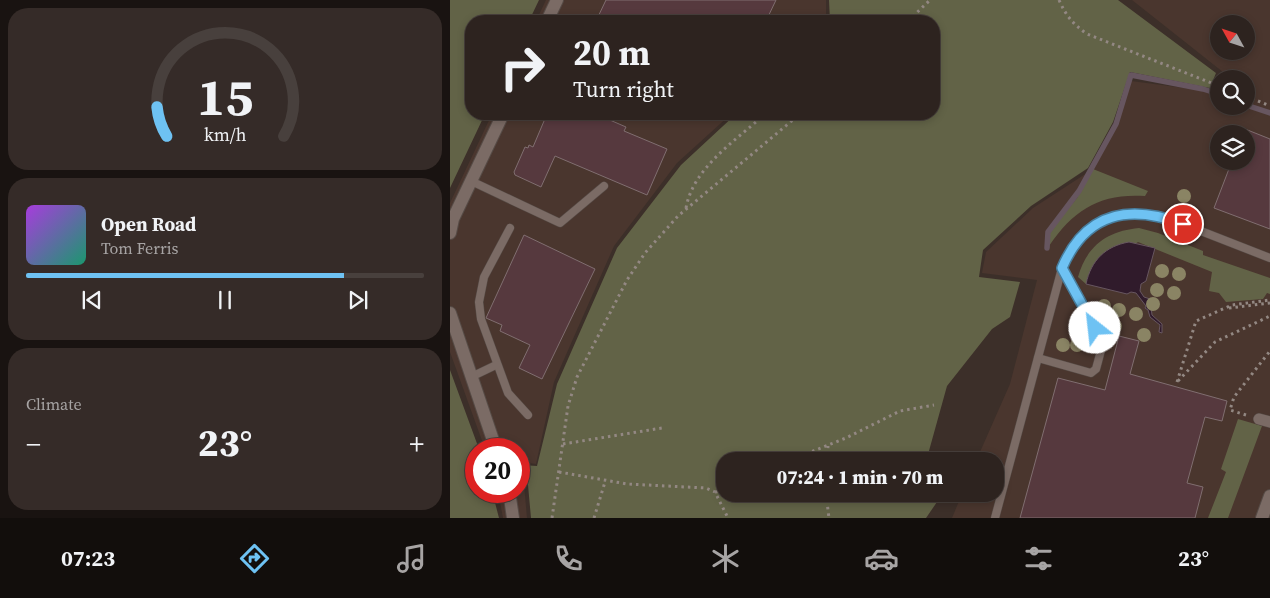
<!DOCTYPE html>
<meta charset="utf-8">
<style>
body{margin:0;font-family:"Source Serif 4",serif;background:#352b28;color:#f1f3f6;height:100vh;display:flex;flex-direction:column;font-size:19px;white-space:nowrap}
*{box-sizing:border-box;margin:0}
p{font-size:16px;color:#a7a4a4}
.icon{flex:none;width:28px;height:28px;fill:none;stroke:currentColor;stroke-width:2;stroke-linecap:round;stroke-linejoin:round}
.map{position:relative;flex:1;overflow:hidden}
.details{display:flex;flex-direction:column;gap:8px;padding:8px;background:#191311;width:450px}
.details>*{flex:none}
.guide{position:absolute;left:15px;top:15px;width:475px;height:105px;border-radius:20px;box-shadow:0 2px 8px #0003,0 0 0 1px #48403d;background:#2d231f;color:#f1f3f6;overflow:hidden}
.needle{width:32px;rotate:310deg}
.buttons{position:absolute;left:760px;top:15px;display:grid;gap:10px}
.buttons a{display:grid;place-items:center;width:45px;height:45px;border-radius:50%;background:#2d231f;box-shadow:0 2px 8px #0003,0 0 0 1px #48403d;font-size:25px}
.speed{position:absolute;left:15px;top:438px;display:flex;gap:10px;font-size:25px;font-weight:700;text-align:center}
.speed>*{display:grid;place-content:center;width:65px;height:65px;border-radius:50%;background:#2d231f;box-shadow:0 2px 8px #0003,0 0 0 1px #48403d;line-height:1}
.speed .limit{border:8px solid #d22;background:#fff;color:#111}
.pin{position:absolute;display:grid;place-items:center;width:42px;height:42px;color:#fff;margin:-21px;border:2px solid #fff;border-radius:50%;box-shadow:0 1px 5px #0007}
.me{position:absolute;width:55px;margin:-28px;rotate:331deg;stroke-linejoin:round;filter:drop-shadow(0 0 4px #0008)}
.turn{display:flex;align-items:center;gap:18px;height:105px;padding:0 25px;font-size:22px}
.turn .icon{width:65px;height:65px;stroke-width:2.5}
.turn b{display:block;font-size:35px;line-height:42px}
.big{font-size:38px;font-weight:800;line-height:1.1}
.details .card{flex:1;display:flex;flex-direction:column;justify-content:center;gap:8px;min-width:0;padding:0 18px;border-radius:20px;background:#352b28}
.details .dial{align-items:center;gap:0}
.dial svg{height:130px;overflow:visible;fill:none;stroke:#48403d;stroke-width:7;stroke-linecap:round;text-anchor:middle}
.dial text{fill:#f1f3f6;stroke:none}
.song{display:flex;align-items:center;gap:15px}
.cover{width:60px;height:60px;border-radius:8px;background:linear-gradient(135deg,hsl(280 70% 55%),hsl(160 70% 35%))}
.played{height:5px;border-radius:2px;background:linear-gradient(90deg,#6ec2f3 80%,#48403d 80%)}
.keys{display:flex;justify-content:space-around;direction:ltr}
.heat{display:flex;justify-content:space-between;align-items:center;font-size:28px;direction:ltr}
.trip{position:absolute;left:266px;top:452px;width:288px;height:50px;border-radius:20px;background:#2d231f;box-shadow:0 2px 8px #0003,0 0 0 1px #48403d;font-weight:800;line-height:50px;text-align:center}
.dock{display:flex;height:80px;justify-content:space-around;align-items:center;background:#120e0c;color:#a7a4a4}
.dock .icon{width:35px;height:35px}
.dock .on{color:#6ec2f3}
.dock b{font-size:22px;color:#f1f3f6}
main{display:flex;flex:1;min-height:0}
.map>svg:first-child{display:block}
.built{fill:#4a362e;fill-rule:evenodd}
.forest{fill:#626347}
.water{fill:#301b2b;stroke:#675660}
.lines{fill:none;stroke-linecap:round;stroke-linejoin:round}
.stream{stroke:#675660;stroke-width:5.5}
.building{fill:#56393e;stroke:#806e70}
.service-casing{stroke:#564b46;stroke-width:9}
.pedestrian-casing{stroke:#564b46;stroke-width:12}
.tertiary-casing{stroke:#564b46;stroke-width:14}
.path{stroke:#938883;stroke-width:3;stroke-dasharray:2.5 4;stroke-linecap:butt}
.service{stroke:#7b6b65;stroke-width:8}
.pedestrian{stroke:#7b6b65;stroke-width:11}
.tertiary{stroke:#7b6b65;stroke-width:12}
.tree{fill:#8a8464}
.route-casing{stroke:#487e9e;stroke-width:12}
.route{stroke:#6ec2f3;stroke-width:9}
</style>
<main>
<section class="details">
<div class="card dial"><svg viewBox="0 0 100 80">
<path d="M14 69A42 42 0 1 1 86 69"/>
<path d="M14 69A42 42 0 0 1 8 51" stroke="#6ec2f3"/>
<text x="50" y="56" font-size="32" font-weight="700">15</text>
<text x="50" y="72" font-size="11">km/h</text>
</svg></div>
<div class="card">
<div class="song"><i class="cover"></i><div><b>Open Road</b><p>Tom Ferris</p></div></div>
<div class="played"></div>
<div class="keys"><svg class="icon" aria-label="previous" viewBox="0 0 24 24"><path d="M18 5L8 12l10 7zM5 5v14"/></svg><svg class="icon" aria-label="pause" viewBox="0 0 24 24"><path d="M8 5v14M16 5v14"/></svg><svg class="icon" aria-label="next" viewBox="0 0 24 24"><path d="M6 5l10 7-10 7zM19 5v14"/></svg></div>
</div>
<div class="card"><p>Climate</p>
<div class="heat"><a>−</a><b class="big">23°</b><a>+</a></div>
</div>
</section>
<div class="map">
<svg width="820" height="518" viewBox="0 0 820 518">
<rect width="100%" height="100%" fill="#3c2f29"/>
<g class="built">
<path d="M96 0H376V21H86Z"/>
<path d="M682 0H820V518H502L512 494H545V461H526L560 384 587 280 532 273 536 252 583 208 643 169 667 124 681 81 765 92 769 84V106H796V79H771L773 72ZM769 24H796V51H769ZM769 134H796V161H769Z"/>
<path d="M42 114H281L227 163 164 246 104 382 86 464 69 462V449H35L0 352V203Z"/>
<path d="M69 467 74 484 77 518H53L48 491H69Z"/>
</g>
<g class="forest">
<path d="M0 0H89L79 21H21V114H35L0 188Z"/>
<path d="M379 0H668L766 73 760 88 680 72 663 122 638 168 581 206 533 250 529 277 570 282 560 317 542 329 497 386 477 458 479 461H275V494H489L487 502 476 518H81L78 485 72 465 87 466 107 384 167 248 231 165 286 114H484V21H380Z"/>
<path d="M643 169 698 191 695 196C651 193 624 209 599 246L600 231 627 198Z"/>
<path d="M689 228 708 233 753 251V255L820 278V294L817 293 813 299 776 302 769 293 759 291 762 272 688 242 638 276 636 284 628 277C637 245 658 231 689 228Z"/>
<path d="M0 370 29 449H26V491H42L49 518H0Z"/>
<path d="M788 419 812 426 778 518H758L776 472 771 469Z"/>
</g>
<path class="water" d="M679 242 705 248 696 281 691 284 690 291 694 297 700 299 702 315 712 324V333L709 332 710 325 700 317 698 310 695 308 696 306 686 293 681 292 677 294 636 284C641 260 656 246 679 242Z"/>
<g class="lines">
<g class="stream">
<path d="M796 105 820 113"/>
<path d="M597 248 598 232 629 191 666 124 681 75 753 89 769 94"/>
</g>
</g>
<g class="building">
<path d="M156 0H326L316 21H146Z"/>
<path d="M97 114H146L176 127 174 131 217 149 197 195 105 156 91 187 65 175 64 172 75 147 78 148 79 145 83 147Z"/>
<path d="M795 129 820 139V229L764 208 782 161H796V134H794Z"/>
<path d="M74 235 145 269 92 379 69 368 80 345 50 331 52 325 36 318Z"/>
<path d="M669 336 689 341 680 374 777 401 772 421 755 417 737 483 753 487 745 518H570L608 378 655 390Z"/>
</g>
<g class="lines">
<defs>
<g id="service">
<path d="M21 181 110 223 154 186"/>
<path d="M60 228 34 277 29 302 31 319 58 393 78 415"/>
<path d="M588 358 641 373 646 369 653 343 612 268"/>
<path d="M21 377 46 365"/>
<path d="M545 518 612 268C632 222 667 206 715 217L820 258"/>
</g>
<path id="pedestrian" d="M809 419 820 422"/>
<g id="tertiary">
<path d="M97 21 107 0"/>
<path d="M0 233 3 219 53 114"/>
<path d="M0 313 46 449"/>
<path d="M59 491 63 518"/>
<path d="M812 518 820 496"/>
</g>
</defs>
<use href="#service" class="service-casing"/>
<use href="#pedestrian" class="pedestrian-casing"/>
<use href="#tertiary" class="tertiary-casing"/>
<g class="path">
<path d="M609 0C616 16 623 24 637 34L769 86"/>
<path d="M458 21 480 0"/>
<path d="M796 96 820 106"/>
<path d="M236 208C243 168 285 141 314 115"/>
<path d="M779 308 820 303"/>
<path d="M728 381 765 342 820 316"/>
<path d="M727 382 746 321 782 305 820 300"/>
<path d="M796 415 780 410 784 397 820 351"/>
<path d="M113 444 212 428"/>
<path d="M338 461 396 438 450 411 484 405"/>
<path d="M377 461 378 446"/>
<path d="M109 472 177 484 256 488 265 492 278 518"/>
<path d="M265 492 275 491"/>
<path d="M376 494 379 518"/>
<path d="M102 518 118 406 127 377 177 280 195 253 228 216 350 114"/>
<path d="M144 518 155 482"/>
</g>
<use href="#service" class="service"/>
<use href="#pedestrian" class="pedestrian"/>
<use href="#tertiary" class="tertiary"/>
</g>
<g class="tree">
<circle cx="734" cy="196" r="7"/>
<circle cx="712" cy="271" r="7"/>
<circle cx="729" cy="274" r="7"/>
<circle cx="707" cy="290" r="7"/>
<circle cx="724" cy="293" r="7"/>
<circle cx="703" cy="304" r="7"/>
<circle cx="654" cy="306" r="7"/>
<circle cx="669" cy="310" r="7"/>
<circle cx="686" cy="314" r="7"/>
<circle cx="665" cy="326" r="7"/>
<circle cx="694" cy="335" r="7"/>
<circle cx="613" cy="345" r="7"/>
<circle cx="627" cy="345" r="7"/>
</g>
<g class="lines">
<defs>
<path id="route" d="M645 328 612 268C636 212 679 204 733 224"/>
</defs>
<use href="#route" class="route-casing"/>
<use href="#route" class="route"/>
</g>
</svg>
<div class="buttons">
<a><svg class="needle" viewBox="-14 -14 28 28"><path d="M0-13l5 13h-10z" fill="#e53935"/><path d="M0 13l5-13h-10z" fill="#a7a4a4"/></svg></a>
<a><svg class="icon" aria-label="search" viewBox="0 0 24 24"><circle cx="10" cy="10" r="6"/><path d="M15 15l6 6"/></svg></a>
<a><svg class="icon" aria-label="layers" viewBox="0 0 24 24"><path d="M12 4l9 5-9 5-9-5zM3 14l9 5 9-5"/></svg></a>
</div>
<div class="speed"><div class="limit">20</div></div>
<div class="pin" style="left:733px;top:224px;background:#d93025"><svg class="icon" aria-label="arrive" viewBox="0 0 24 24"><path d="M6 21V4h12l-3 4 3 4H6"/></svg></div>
<svg class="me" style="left:645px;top:328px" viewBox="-20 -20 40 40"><circle r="19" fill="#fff"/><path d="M0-13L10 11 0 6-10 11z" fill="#6ec2f3"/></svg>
<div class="trip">07:24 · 1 min · 70 m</div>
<div class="guide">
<div class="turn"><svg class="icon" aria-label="right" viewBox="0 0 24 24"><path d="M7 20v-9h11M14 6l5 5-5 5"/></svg><div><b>20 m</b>Turn right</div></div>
</div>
</div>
</main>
<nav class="dock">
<b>07:23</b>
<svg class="icon on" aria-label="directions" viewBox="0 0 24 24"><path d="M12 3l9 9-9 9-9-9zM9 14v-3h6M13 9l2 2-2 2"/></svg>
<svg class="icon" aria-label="music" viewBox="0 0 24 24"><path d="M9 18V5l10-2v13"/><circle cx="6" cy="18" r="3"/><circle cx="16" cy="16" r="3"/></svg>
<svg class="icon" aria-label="phone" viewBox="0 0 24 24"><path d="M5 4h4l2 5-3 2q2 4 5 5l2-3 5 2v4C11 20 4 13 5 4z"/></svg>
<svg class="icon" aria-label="climate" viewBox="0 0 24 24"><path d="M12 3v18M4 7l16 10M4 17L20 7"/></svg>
<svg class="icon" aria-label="car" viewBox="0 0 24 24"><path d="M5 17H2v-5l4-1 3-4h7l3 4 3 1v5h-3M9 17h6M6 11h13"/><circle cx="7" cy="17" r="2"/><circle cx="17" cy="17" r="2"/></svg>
<svg class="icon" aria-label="filters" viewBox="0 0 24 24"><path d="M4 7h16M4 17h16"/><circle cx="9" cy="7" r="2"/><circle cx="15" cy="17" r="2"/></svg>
<b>23°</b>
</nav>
